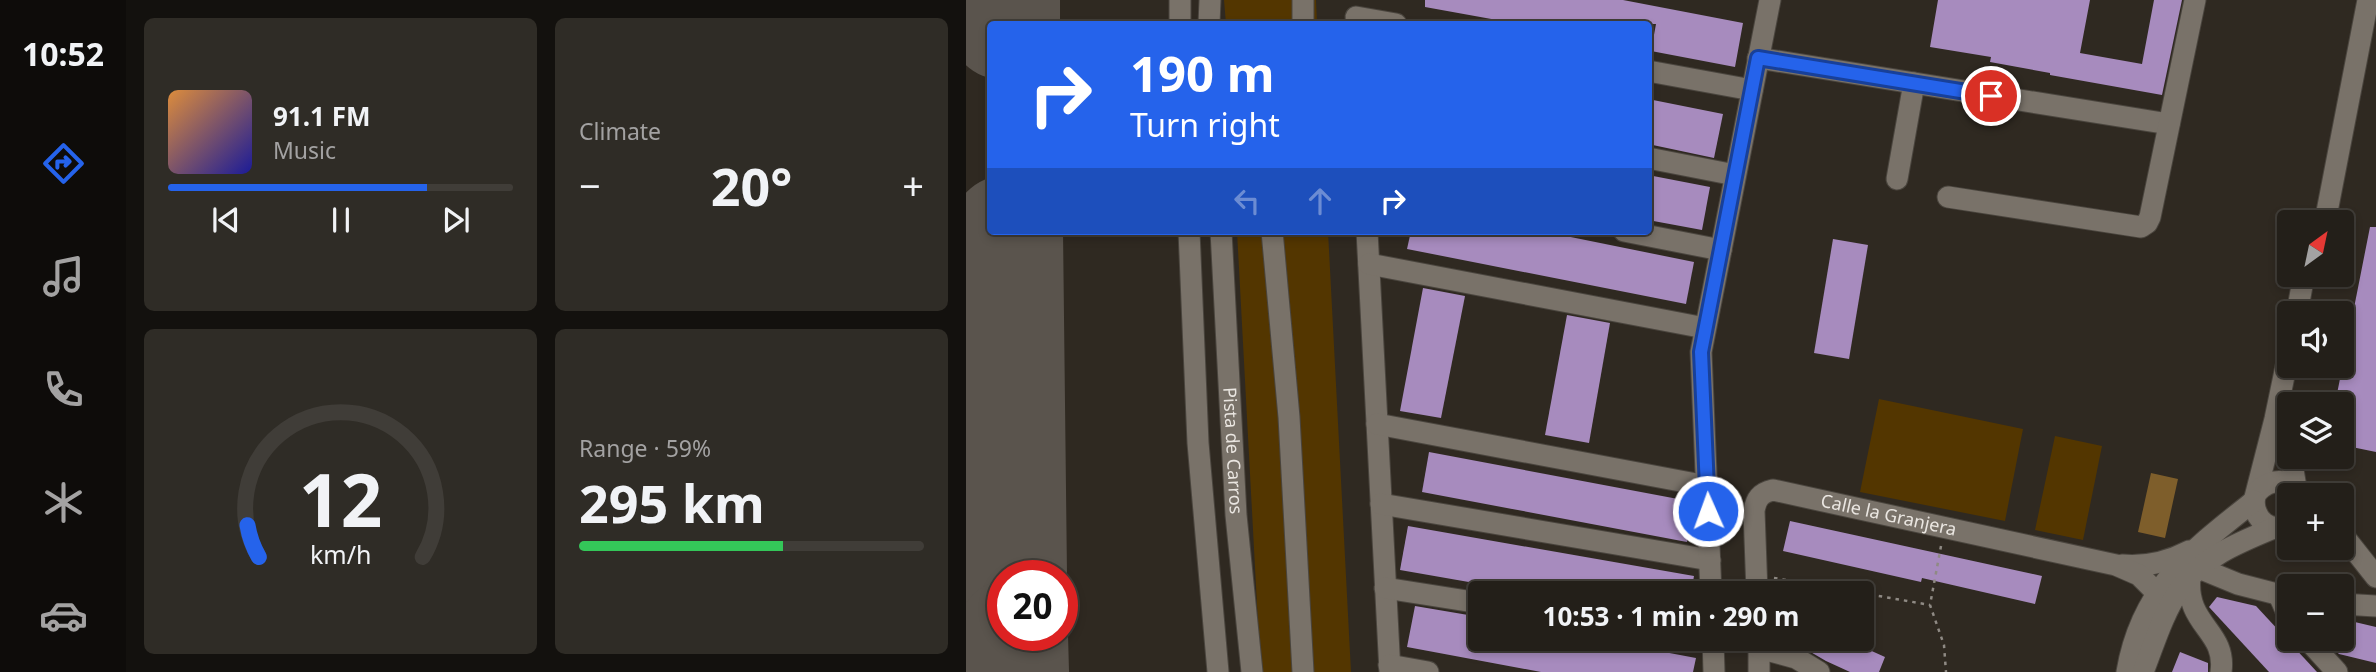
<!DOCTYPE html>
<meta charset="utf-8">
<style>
body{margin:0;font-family:"Noto Sans",sans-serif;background:#2f2c26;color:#f1f3f6;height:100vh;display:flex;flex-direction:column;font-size:26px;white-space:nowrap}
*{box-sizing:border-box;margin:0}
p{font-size:23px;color:#a3a2a2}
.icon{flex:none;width:38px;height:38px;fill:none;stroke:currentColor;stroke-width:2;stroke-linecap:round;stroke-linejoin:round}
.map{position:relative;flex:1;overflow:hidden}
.drawer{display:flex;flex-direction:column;gap:18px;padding:18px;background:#13110e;width:840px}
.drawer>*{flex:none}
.banner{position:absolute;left:21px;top:21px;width:665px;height:214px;border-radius:7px;box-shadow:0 4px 10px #0003,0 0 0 2px #403d38;background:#2563eb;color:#fff;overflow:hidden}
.needle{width:46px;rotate:33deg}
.buttons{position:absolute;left:1311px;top:210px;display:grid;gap:14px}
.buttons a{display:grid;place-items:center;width:77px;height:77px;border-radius:7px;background:#231f19;box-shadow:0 4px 10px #0003,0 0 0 2px #403d38;font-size:35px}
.speed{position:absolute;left:21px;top:560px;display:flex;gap:14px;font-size:35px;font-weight:700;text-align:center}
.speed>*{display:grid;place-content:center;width:91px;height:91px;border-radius:50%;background:#231f19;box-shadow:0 4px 10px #0003,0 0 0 2px #403d38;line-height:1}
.speed .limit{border:10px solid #d22;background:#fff;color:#111}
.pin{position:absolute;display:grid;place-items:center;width:60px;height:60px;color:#fff;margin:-30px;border:4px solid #fff;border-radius:50%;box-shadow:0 2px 7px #0007}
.me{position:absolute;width:77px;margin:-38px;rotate:358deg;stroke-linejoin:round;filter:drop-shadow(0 0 5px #0008)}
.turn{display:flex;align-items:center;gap:24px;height:147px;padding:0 28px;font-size:32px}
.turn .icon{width:91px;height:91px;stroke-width:2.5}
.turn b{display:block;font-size:49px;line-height:60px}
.lanes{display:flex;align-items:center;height:66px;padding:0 28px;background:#0003;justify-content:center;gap:35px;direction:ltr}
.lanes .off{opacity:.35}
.big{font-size:52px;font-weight:700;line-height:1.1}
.drawer .tile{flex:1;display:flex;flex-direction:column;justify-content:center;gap:10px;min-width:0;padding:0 24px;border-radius:10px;background:#2f2c26}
.drawer .dial{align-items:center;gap:0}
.dial svg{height:182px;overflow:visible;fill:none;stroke:#403d38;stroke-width:7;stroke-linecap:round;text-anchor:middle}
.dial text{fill:#f1f3f6;stroke:none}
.song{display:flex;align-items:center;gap:21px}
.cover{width:84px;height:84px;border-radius:10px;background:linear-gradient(135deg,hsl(30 70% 55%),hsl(240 70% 35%))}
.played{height:7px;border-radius:4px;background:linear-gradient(90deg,#2563eb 75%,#403d38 75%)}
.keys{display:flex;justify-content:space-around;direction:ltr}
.heat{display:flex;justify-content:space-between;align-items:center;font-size:38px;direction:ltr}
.charge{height:10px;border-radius:5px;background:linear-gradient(90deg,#34c759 59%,#403d38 0)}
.drawer .tiles{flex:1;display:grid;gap:18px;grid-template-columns:repeat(2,1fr)}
.trip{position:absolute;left:502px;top:581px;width:406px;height:70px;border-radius:7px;background:#231f19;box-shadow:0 4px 10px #0003,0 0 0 2px #403d38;font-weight:700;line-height:70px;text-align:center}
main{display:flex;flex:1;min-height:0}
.menu{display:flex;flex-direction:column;width:126px;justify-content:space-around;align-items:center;background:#0e0c0a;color:#a3a2a2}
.menu .icon{width:49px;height:49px}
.menu .current{color:#2563eb}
.menu b{font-size:32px;color:#f1f3f6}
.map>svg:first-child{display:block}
.green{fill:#533600}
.water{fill:#7e5e2b}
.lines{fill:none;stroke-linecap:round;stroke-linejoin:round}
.taxiway{stroke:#5a544d;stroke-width:44}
.runway{stroke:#5a544d;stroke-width:112}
.building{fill:#a78bbe}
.minor-casing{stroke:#4a453e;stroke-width:23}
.path{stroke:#8f8a84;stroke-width:2.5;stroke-dasharray:3.5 5;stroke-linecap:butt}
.minor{stroke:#797269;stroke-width:21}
.route-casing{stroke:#184099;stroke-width:18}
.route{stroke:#2563eb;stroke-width:12}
.labels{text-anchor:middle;stroke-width:7;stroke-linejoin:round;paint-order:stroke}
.street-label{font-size:18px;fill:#eae6e1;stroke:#2f2921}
</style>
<main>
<nav class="menu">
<b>10:52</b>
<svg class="icon current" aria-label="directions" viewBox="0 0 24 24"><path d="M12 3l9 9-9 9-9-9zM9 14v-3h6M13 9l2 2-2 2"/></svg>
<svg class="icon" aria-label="music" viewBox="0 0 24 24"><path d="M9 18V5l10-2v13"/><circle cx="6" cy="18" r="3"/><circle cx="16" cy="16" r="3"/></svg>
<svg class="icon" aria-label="phone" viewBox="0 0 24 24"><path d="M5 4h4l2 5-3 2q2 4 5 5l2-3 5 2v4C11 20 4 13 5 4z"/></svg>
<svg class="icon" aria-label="climate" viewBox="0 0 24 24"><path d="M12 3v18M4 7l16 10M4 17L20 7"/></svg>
<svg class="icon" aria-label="car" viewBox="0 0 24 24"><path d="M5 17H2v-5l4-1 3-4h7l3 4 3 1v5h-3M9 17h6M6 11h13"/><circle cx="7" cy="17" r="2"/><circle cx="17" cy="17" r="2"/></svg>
</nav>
<section class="drawer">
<div class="tiles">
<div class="tile">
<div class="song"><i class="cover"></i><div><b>91.1 FM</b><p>Music</p></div></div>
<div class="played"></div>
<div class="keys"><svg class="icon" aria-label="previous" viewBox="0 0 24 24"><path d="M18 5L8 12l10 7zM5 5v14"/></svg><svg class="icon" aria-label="pause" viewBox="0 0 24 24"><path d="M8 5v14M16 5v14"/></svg><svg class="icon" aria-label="next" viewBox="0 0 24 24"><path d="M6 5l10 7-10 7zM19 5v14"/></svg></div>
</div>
<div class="tile"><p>Climate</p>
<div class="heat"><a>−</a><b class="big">20°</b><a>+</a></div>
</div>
<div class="tile dial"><svg viewBox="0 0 100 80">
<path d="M14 69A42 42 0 1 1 86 69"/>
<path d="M14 69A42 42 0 0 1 9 55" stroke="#2563eb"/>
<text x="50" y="56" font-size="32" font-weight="700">12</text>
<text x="50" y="72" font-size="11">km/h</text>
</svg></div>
<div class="tile"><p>Range · 59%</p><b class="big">295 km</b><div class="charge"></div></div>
</div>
</section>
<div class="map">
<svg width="1410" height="672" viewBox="0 0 1410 672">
<rect width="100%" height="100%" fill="#2f2921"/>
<g class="green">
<path d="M258 0H350L351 24H260Z"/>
<path d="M271 231H362L385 672H297L292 623Z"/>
<path d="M913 399 1057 429 1039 521 894 492Z"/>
<path d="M1089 436 1136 446 1117 540 1069 530Z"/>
</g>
<path class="water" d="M1185 473 1212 479 1199 538 1172 532Z"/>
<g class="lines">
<g class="taxiway">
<path d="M0 238 14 228 24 215"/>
<path d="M0 251C21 256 32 269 41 288"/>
<path d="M0 488C21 465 34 442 43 412"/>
<path d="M0 575C18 586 27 598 37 617"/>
</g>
<g class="runway">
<path d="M38 0V24"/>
<path d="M41 231 45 576"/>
<path d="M46 635 47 672"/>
</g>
</g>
<g class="building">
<path d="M459 0H657L777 23 769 67 685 51 690 24H553L459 7Z"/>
<path d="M972 0H1124L1114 53 1176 64 1188 0H1216L1196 95 1084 75V73L1024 62 1025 57 964 47Z"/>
<path d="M682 99 757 114 748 158 682 144Z"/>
<path d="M682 175 744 187 736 230 682 220Z"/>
<path d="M1404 227H1410V452L1376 445V404H1369Z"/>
<path d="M445 231H575L728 262 720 304 441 249Z"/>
<path d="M867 239 902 245 883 359 848 353Z"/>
<path d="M457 288 499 296 475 418 434 411Z"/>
<path d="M601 315 644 323 623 443 579 435Z"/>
<path d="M463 452 728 502 721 542 456 492Z"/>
<path d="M824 521 1076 576 1069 604 956 578 955 582 817 551Z"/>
<path d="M442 526 728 576 725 593H565L434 570Z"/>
<path d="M1251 597 1290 606 1351 672H1303L1243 607Z"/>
<path d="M449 606 514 617V639H629L730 658 727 672H575L441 647Z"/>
<path d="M1376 619 1410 627V663L1373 654 1368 649 1370 639H1376Z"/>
<path d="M811 639H879L919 657 913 672H884L860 661 836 647Z"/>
<path d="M1214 652 1242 663V672H1206Z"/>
</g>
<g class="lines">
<defs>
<g id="minor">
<path d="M214 0V24"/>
<path d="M390 17 430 24"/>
<path d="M243 24 244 0"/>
<path d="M337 24V0"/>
<path d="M792 58 1203 124"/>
<path d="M682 71 786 90"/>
<path d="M682 158 769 175"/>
<path d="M931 179 948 83"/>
<path d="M982 197 1175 227 1181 223 1184 217 1229 0"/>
<path d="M1359 222 1402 0"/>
<path d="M223 231 232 443 252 672"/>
<path id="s1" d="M255 231 270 515 286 672"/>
<path d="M306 231 323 417 337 672"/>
<path d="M401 231 424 672"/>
<path d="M658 231 755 250"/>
<path d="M403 264 739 328"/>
<path d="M1331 313 1338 275"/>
<path d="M1323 352 1309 419 1288 501C1289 520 1303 533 1323 525"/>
<path d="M411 424 741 486"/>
<path d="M1325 457 1330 488"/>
<path d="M1291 492C1305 478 1323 477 1334 495"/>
<path d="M415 504 744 560"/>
<path d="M1376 534 1410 577"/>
<path d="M1156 565C1180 567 1202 562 1223 551"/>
<path d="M1233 568 1272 584 1323 597"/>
<path d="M1224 577C1219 626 1261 630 1255 672"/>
<path d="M419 588 514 603"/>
<path d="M745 593 735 352 804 0"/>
<path id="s2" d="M791 593 788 511C790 499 794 493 807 490L1150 565 1173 575 1191 593"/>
<path d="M1313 595 1323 618"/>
<path d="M1376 604 1410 606"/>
<path d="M747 639 748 672"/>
<path d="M793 639V672"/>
<path d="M1341 639 1371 672"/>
<path d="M793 648 830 658 853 672"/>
<path d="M423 665 462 672"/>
<path d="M1161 672C1175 588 1226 550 1288 501"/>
<path d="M1177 672C1188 644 1197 613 1214 589 1236 557 1274 542 1308 528"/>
</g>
</defs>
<use href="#minor" class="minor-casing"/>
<g class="path">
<path d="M975 546 964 605 978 645 980 672"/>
<path d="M808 578 895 593"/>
<path d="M896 593 964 605"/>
</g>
<use href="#minor" class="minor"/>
</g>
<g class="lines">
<defs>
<path id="route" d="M742 511 735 352 792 58 1025 96"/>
</defs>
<use href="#route" class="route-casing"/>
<use href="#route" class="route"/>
</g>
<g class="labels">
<g class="street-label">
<text dy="6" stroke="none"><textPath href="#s1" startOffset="220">Pista de Carros</textPath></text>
<text dy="6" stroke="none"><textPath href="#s2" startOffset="231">Calle la Granjera</textPath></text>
</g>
</g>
</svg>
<div class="buttons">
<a><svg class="needle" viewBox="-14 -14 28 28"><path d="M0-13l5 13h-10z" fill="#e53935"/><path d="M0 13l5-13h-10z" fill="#a3a2a2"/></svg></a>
<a><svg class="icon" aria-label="sound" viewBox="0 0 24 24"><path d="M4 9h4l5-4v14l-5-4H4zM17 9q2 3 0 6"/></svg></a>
<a><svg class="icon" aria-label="layers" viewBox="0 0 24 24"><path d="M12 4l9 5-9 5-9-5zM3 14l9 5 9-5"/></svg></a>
<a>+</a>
<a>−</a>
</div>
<div class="speed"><div class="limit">20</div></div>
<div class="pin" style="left:1025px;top:96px;background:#d93025"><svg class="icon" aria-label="arrive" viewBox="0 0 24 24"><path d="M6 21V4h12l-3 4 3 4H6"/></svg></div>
<svg class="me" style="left:742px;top:511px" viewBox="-20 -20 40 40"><circle r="17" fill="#2563eb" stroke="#fff" stroke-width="3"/><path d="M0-11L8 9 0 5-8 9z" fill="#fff"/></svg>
<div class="trip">10:53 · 1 min · 290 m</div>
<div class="banner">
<div class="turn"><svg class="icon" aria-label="right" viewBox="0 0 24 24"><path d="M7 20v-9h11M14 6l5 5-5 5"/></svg><div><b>190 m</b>Turn right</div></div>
<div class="lanes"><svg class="icon off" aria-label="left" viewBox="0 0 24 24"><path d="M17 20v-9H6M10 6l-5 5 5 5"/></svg><svg class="icon off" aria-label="ahead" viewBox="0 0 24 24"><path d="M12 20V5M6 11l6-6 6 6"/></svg><svg class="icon" aria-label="right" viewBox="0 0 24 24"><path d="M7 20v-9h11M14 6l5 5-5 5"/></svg></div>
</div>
</div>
</main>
